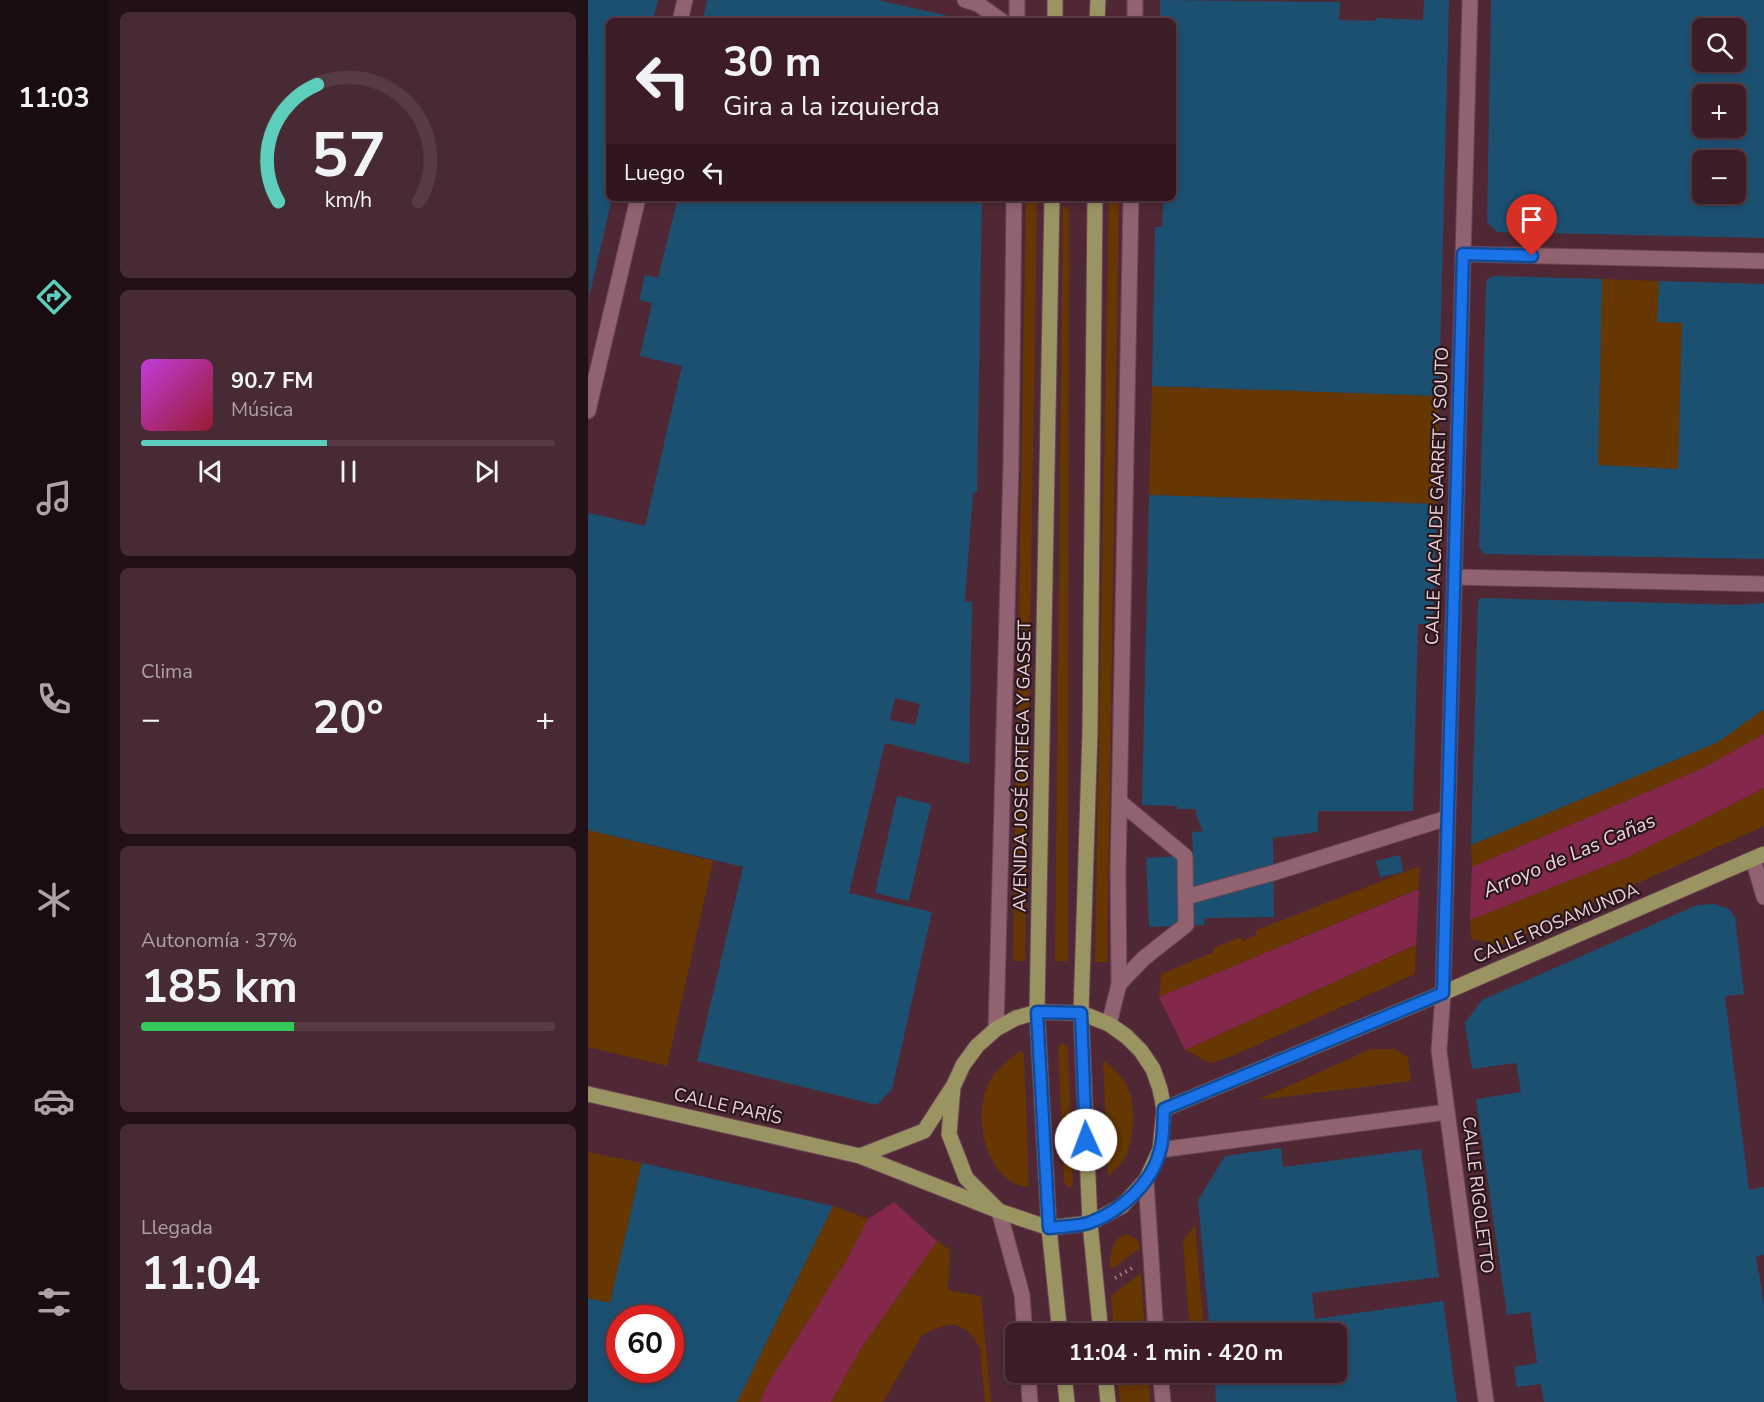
<!DOCTYPE html>
<html lang="es">
<meta charset="utf-8">
<style>
body{margin:0;font-family:"Nunito Sans",sans-serif;background:#472a33;color:#f1f3f6;height:100vh;display:flex;flex-direction:column;font-size:22px;white-space:nowrap}
*{box-sizing:border-box;margin:0}
p{font-size:20px;color:#aca2a7}
.icon{flex:none;width:33px;height:33px;fill:none;stroke:currentColor;stroke-width:2;stroke-linecap:round;stroke-linejoin:round}
.map{position:relative;flex:1;overflow:hidden}
.panel{display:flex;flex-direction:column;gap:12px;padding:12px;background:#211015;width:480px}
.panel>*{flex:none}
.banner{position:absolute;left:18px;top:18px;width:570px;height:183px;border-radius:9px;box-shadow:0 3px 9px #0003,0 0 0 2px #553b44;background:#3c1d27;color:#f1f3f6;overflow:hidden}
.buttons{position:absolute;left:1104px;top:18px;display:grid;gap:12px}
.buttons a{display:grid;place-items:center;width:54px;height:54px;border-radius:9px;background:#3c1d27;box-shadow:0 3px 9px #0003,0 0 0 2px #553b44;font-size:30px}
.speed{position:absolute;left:18px;top:1305px;display:flex;gap:12px;font-size:30px;font-weight:700;text-align:center}
.speed>*{display:grid;place-content:center;width:78px;height:78px;border-radius:50%;background:#3c1d27;box-shadow:0 3px 9px #0003,0 0 0 2px #553b44;line-height:1}
.speed .limit{border:9px solid #d22;background:#fff;color:#111}
.pin{position:absolute;display:grid;place-items:center;width:51px;height:51px;color:#fff;margin:-62px -26px;border-radius:50% 50% 50% 0;rotate:-45deg;box-shadow:0 0 6px #0007}
.pin .icon{rotate:45deg}
.me{position:absolute;width:66px;margin:-33px;rotate:358deg;stroke-linejoin:round;filter:drop-shadow(0 0 4px #0008)}
.turn{display:flex;align-items:center;gap:21px;height:126px;padding:0 18px;font-size:27px}
.turn .icon{width:78px;height:78px;stroke-width:2.5}
.turn b{display:block;font-size:42px;line-height:51px}
.then{display:flex;align-items:center;height:57px;padding:0 18px;background:#0003;gap:12px;font-size:22px}
.big{font-size:45px;font-weight:700;line-height:1.1}
.panel .widget{flex:1;display:flex;flex-direction:column;justify-content:center;gap:9px;min-width:0;padding:0 21px;border-radius:9px;background:#472a33}
.panel .dial{align-items:center;gap:0}
.dial svg{height:156px;overflow:visible;fill:none;stroke:#553b44;stroke-width:7;stroke-linecap:round;text-anchor:middle}
.dial text{fill:#f1f3f6;stroke:none}
.song{display:flex;align-items:center;gap:18px}
.cover{width:72px;height:72px;border-radius:9px;background:linear-gradient(135deg,hsl(290 70% 55%),hsl(350 70% 35%))}
.played{height:6px;border-radius:3px;background:linear-gradient(90deg,#5ccebb 45%,#553b44 45%)}
.keys{display:flex;justify-content:space-around;direction:ltr}
.heat{display:flex;justify-content:space-between;align-items:center;font-size:33px;direction:ltr}
.charge{height:9px;border-radius:4px;background:linear-gradient(90deg,#34c759 37%,#553b44 0)}
.trip{position:absolute;left:417px;top:1323px;width:342px;height:60px;border-radius:9px;background:#3c1d27;box-shadow:0 3px 9px #0003,0 0 0 2px #553b44;font-weight:700;line-height:60px;text-align:center}
main{display:flex;flex:1;min-height:0}
.tab-bar{display:flex;flex-direction:column;width:108px;justify-content:space-around;align-items:center;background:#180c10;color:#aca2a7}
.tab-bar .icon{width:42px;height:42px}
.tab-bar .on{color:#5ccebb}
.tab-bar b{font-size:27px;color:#f1f3f6}
.map>svg:first-child{display:block}
.green{fill:#663701}
.water{fill:#84284b}
.pier{fill:#502734}
.building{fill:#1c5071;fill-rule:evenodd}
.lines{fill:none;stroke-linecap:round;stroke-linejoin:round}
.minor-casing{stroke:#684551;stroke-width:17}
.major-casing{stroke:#684551;stroke-width:17}
.path{stroke:#a4828c;stroke-width:4;stroke-dasharray:1.5 4.5;stroke-linecap:butt}
.minor{stroke:#916270;stroke-width:15}
.major{stroke:#9a9462;stroke-width:15}
.route-casing{stroke:#114b97;stroke-width:15}
.route{stroke:#1a73e8;stroke-width:10}
.labels{text-anchor:middle;stroke-width:4.5;stroke-linejoin:round;paint-order:stroke}
.street-label{font-size:18px;fill:#ecd1d8;stroke:#2a171c}
.water-label{font-size:20px;font-style:italic;fill:#f0d5dc;stroke:#2a171c}
</style>
<main>
<nav class="tab-bar">
<b>11:03</b>
<svg class="icon on" aria-label="directions" viewBox="0 0 24 24"><path d="M12 3l9 9-9 9-9-9zM9 14v-3h6M13 9l2 2-2 2"/></svg>
<svg class="icon" aria-label="music" viewBox="0 0 24 24"><path d="M9 18V5l10-2v13"/><circle cx="6" cy="18" r="3"/><circle cx="16" cy="16" r="3"/></svg>
<svg class="icon" aria-label="phone" viewBox="0 0 24 24"><path d="M5 4h4l2 5-3 2q2 4 5 5l2-3 5 2v4C11 20 4 13 5 4z"/></svg>
<svg class="icon" aria-label="climate" viewBox="0 0 24 24"><path d="M12 3v18M4 7l16 10M4 17L20 7"/></svg>
<svg class="icon" aria-label="car" viewBox="0 0 24 24"><path d="M5 17H2v-5l4-1 3-4h7l3 4 3 1v5h-3M9 17h6M6 11h13"/><circle cx="7" cy="17" r="2"/><circle cx="17" cy="17" r="2"/></svg>
<svg class="icon" aria-label="filters" viewBox="0 0 24 24"><path d="M4 7h16M4 17h16"/><circle cx="9" cy="7" r="2"/><circle cx="15" cy="17" r="2"/></svg>
</nav>
<section class="panel">
<div class="widget dial"><svg viewBox="0 0 100 80">
<path d="M14 69A42 42 0 1 1 86 69"/>
<path d="M14 69A42 42 0 0 1 34 9" stroke="#5ccebb"/>
<text x="50" y="56" font-size="32" font-weight="700">57</text>
<text x="50" y="72" font-size="11">km/h</text>
</svg></div>
<div class="widget">
<div class="song"><i class="cover"></i><div><b>90.7 FM</b><p>Música</p></div></div>
<div class="played"></div>
<div class="keys"><svg class="icon" aria-label="previous" viewBox="0 0 24 24"><path d="M18 5L8 12l10 7zM5 5v14"/></svg><svg class="icon" aria-label="pause" viewBox="0 0 24 24"><path d="M8 5v14M16 5v14"/></svg><svg class="icon" aria-label="next" viewBox="0 0 24 24"><path d="M6 5l10 7-10 7zM19 5v14"/></svg></div>
</div>
<div class="widget"><p>Clima</p>
<div class="heat"><a>−</a><b class="big">20°</b><a>+</a></div>
</div>
<div class="widget"><p>Autonomía · 37%</p><b class="big">185 km</b><div class="charge"></div></div>
<div class="widget"><p>Llegada</p><b class="big">11:04</b></div>
</section>
<div class="map">
<svg width="1176" height="1402" viewBox="0 0 1176 1402">
<rect width="100%" height="100%" fill="#502734"/>
<g class="green">
<path d="M438 198H449L437 961H425Z"/>
<path d="M521 198H531L519 962H507Z"/>
<path d="M475 207H481L480 961H467Z"/>
<path d="M1014 279 1071 281 1070 322 1094 323 1090 469 1010 465Z"/>
<path d="M564 386 851 396 849 504 561 495Z"/>
<path d="M1176 709V734L1115 768 884 867 883 845 1130 742Z"/>
<path d="M1176 788V826L913 945 883 939 882 920 1040 857Z"/>
<path d="M0 830 125 861 79 1066 0 1047Z"/>
<path d="M832 866 830 889 571 997 573 974 626 952 625 948 653 937 655 941 669 935 667 931Z"/>
<path d="M828 945 827 974 644 1056 622 1063 597 1050Z"/>
<path d="M474 1043 480 1046 485 1185 481 1188 476 1183 470 1047Z"/>
<path d="M783 1049H807L820 1057 823 1081 669 1100Z"/>
<path d="M432 1051 436 1054 441 1187C437 1186 431 1186 428 1184 394 1167 385 1111 402 1081 409 1068 421 1060 432 1051Z"/>
<path d="M515 1060C525 1068 535 1076 540 1088 549 1109 546 1144 534 1163 530 1167 524 1172 520 1176Z"/>
<path d="M0 1152 54 1163 22 1303 0 1298Z"/>
<path d="M245 1206 280 1219 258 1261 179 1385 172 1402H149Z"/>
<path d="M607 1225 616 1333H602L595 1241Z"/>
<path d="M538 1234 550 1240 552 1248 522 1270C522 1254 522 1241 538 1234Z"/>
<path d="M349 1241 362 1250 360 1290 393 1296 403 1402H397L392 1347 380 1331 366 1324 351 1327 334 1335 295 1402H243L272 1350Z"/>
<path d="M553 1273 557 1333H526L523 1296Z"/>
<path d="M529 1373H560L562 1402H532Z"/>
</g>
<g class="water">
<path d="M1176 734V788L1040 857 882 920 597 1050 571 997 884 867 1115 768Z"/>
<path d="M306 1202 349 1241 272 1350 243 1402H172L179 1385 258 1261 280 1219Z"/>
</g>
<path class="pier" d="M884 864 882 923 828 948 831 886Z"/>
<g class="building">
<path d="M0 0H70L65 21H21V198H24L1 298Z"/>
<path d="M119 0H290L378 20 115 21Z"/>
<path d="M572 0 752 2 751 20 788 21V18L835 20 836 0H861L851 396 564 386 567 227H574L575 198H585V21H572Z"/>
<path d="M903 0H1176V238L909 232 899 222ZM1114 28H1148V62H1114ZM1114 94H1148V128H1114ZM1114 160H1148V194H1114Z"/>
<path d="M90 198H394L389 493 385 492 377 601 384 602 381 764 297 743 261 893 344 912 304 1089 289 1105 109 1061 155 867 0 830V516L1 513 57 526 94 366 52 356 64 303 51 300 57 275 70 278ZM307 698 332 704 327 725 302 720Z"/>
<path d="M905 276 1014 279 1010 465 1090 469 1094 323 1069 322 1071 281 1176 284V559L896 554 891 547 898 285 899 280Z"/>
<path d="M561 495 849 504 845 624H830L825 811H730V832L685 838 686 917 617 918 616 925 561 927 558 858 605 855 604 832 615 831 608 815V809H589V806L554 805Z"/>
<path d="M894 598 1151 605 1176 603V709L1130 742 883 845 890 601Z"/>
<path d="M309 796 343 804 321 901 287 893Z"/>
<path d="M812 855 815 872 792 877 788 861Z"/>
<path d="M1126 904 1141 909 1147 917 1156 994 1137 996 1161 1190 1176 1187V1255L1168 1256 1176 1305V1402H956L953 1384 929 1387 926 1367 949 1363 942 1312 919 1315 888 1099 933 1092 928 1063 884 1069 877 1023 894 1000 1109 905Z"/>
<path d="M693 1148 695 1167 833 1149 851 1277 724 1293 727 1319 855 1301 869 1402H628L626 1372H748V1334H622L610 1200 637 1156Z"/>
<path d="M54 1163 245 1206 149 1402H0V1298L22 1303ZM32 1318H82V1370H32Z"/>
</g>
<g class="lines">
<defs>
<g id="minor">
<path d="M377 0 390 4 414 21"/>
<path d="M882 0 855 993 851 1051 898 1402"/>
<path d="M92 21 97 0"/>
<path d="M429 21V0"/>
<path d="M547 21V0"/>
<path d="M875 254 1176 261"/>
<path d="M0 411 50 198"/>
<path d="M866 577 1176 584"/>
<path d="M1165 859 1176 897"/>
<path d="M598 897 685 873 859 818"/>
<path d="M531 984 556 958 598 925 597 856 532 802"/>
<path d="M521 1024 531 984 530 873 543 198"/>
<path d="M408 1029 423 463 426 198"/>
<path d="M572 1150 859 1112"/>
<path d="M558 1180 568 1334"/>
<path d="M411 1211 434 1295 437 1334"/>
<path d="M440 1372 442 1402"/>
<path d="M572 1372 575 1402"/>
</g>
<g id="major">
<path d="M467 0V21"/>
<path d="M509 21 510 0"/>
<path d="M464 198 449 1012 461 1228 472 1334"/>
<path d="M507 198 502 731 493 1013 502 1223 513 1334"/>
<path d="M0 1094 272 1156 411 1211 461 1228 502 1223 534 1206 558 1180 572 1150 576 1109 572 1089 565 1069 553 1051 538 1036 521 1024 493 1013 449 1012 428 1018 408 1029 389 1046 375 1065 365 1087 361 1134 378 1178 411 1211"/>
<path d="M576 1109 855 993 1176 854"/>
<path d="M272 1156 336 1131 364 1088"/>
<path d="M476 1372 479 1402"/>
<path d="M517 1372 520 1402"/>
</g>
</defs>
<use href="#minor" class="minor-casing"/>
<use href="#major" class="major-casing"/>
<path class="path" d="M527 1278 544 1268"/>
<use href="#minor" class="minor"/>
<use href="#major" class="major"/>
</g>
<g class="lines">
<defs>
<path id="route" d="M498 1140 493 1013 449 1012 461 1228C474 1226 491 1227 503 1222 533 1211 564 1183 572 1151 576 1138 575 1122 576 1109L855 993 875 254 944 256"/>
</defs>
<use href="#route" class="route-casing"/>
<use href="#route" class="route"/>
</g>
<g class="labels">
<g class="street-label">
<text transform="translate(849 496) rotate(-88)" y="6">CALLE ALCALDE GARRET Y SOUTO</text>
<text transform="translate(434 766) rotate(-89)" y="6">AVENIDA JOSÉ ORTEGA Y GASSET</text>
<text transform="translate(968 923) rotate(-23)" y="6">CALLE ROSAMUNDA</text>
<text transform="translate(140 1106) rotate(13)" y="6">CALLE PARÍS</text>
<text transform="translate(890 1195) rotate(83)" y="6">CALLE RIGOLETTO</text>
</g>
<g class="water-label">
<text transform="translate(981 855) rotate(-23)" y="7">Arroyo de Las Cañas</text>
</g>
</g>
</svg>
<div class="buttons">
<a><svg class="icon" aria-label="search" viewBox="0 0 24 24"><circle cx="10" cy="10" r="6"/><path d="M15 15l6 6"/></svg></a>
<a>+</a>
<a>−</a>
</div>
<div class="speed"><div class="limit">60</div></div>
<div class="pin" style="left:944px;top:256px;background:#d93025"><svg class="icon" aria-label="arrive" viewBox="0 0 24 24"><path d="M6 21V4h12l-3 4 3 4H6"/></svg></div>
<svg class="me" style="left:498px;top:1140px" viewBox="-20 -20 40 40"><circle r="19" fill="#fff"/><path d="M0-13L10 11 0 6-10 11z" fill="#1a73e8"/></svg>
<div class="trip">11:04 · 1 min · 420 m</div>
<div class="banner">
<div class="turn"><svg class="icon" aria-label="left" viewBox="0 0 24 24"><path d="M17 20v-9H6M10 6l-5 5 5 5"/></svg><div><b>30 m</b>Gira a la izquierda</div></div>
<div class="then">Luego<svg class="icon" aria-label="left" viewBox="0 0 24 24"><path d="M17 20v-9H6M10 6l-5 5 5 5"/></svg></div>
</div>
</div>
</main>
